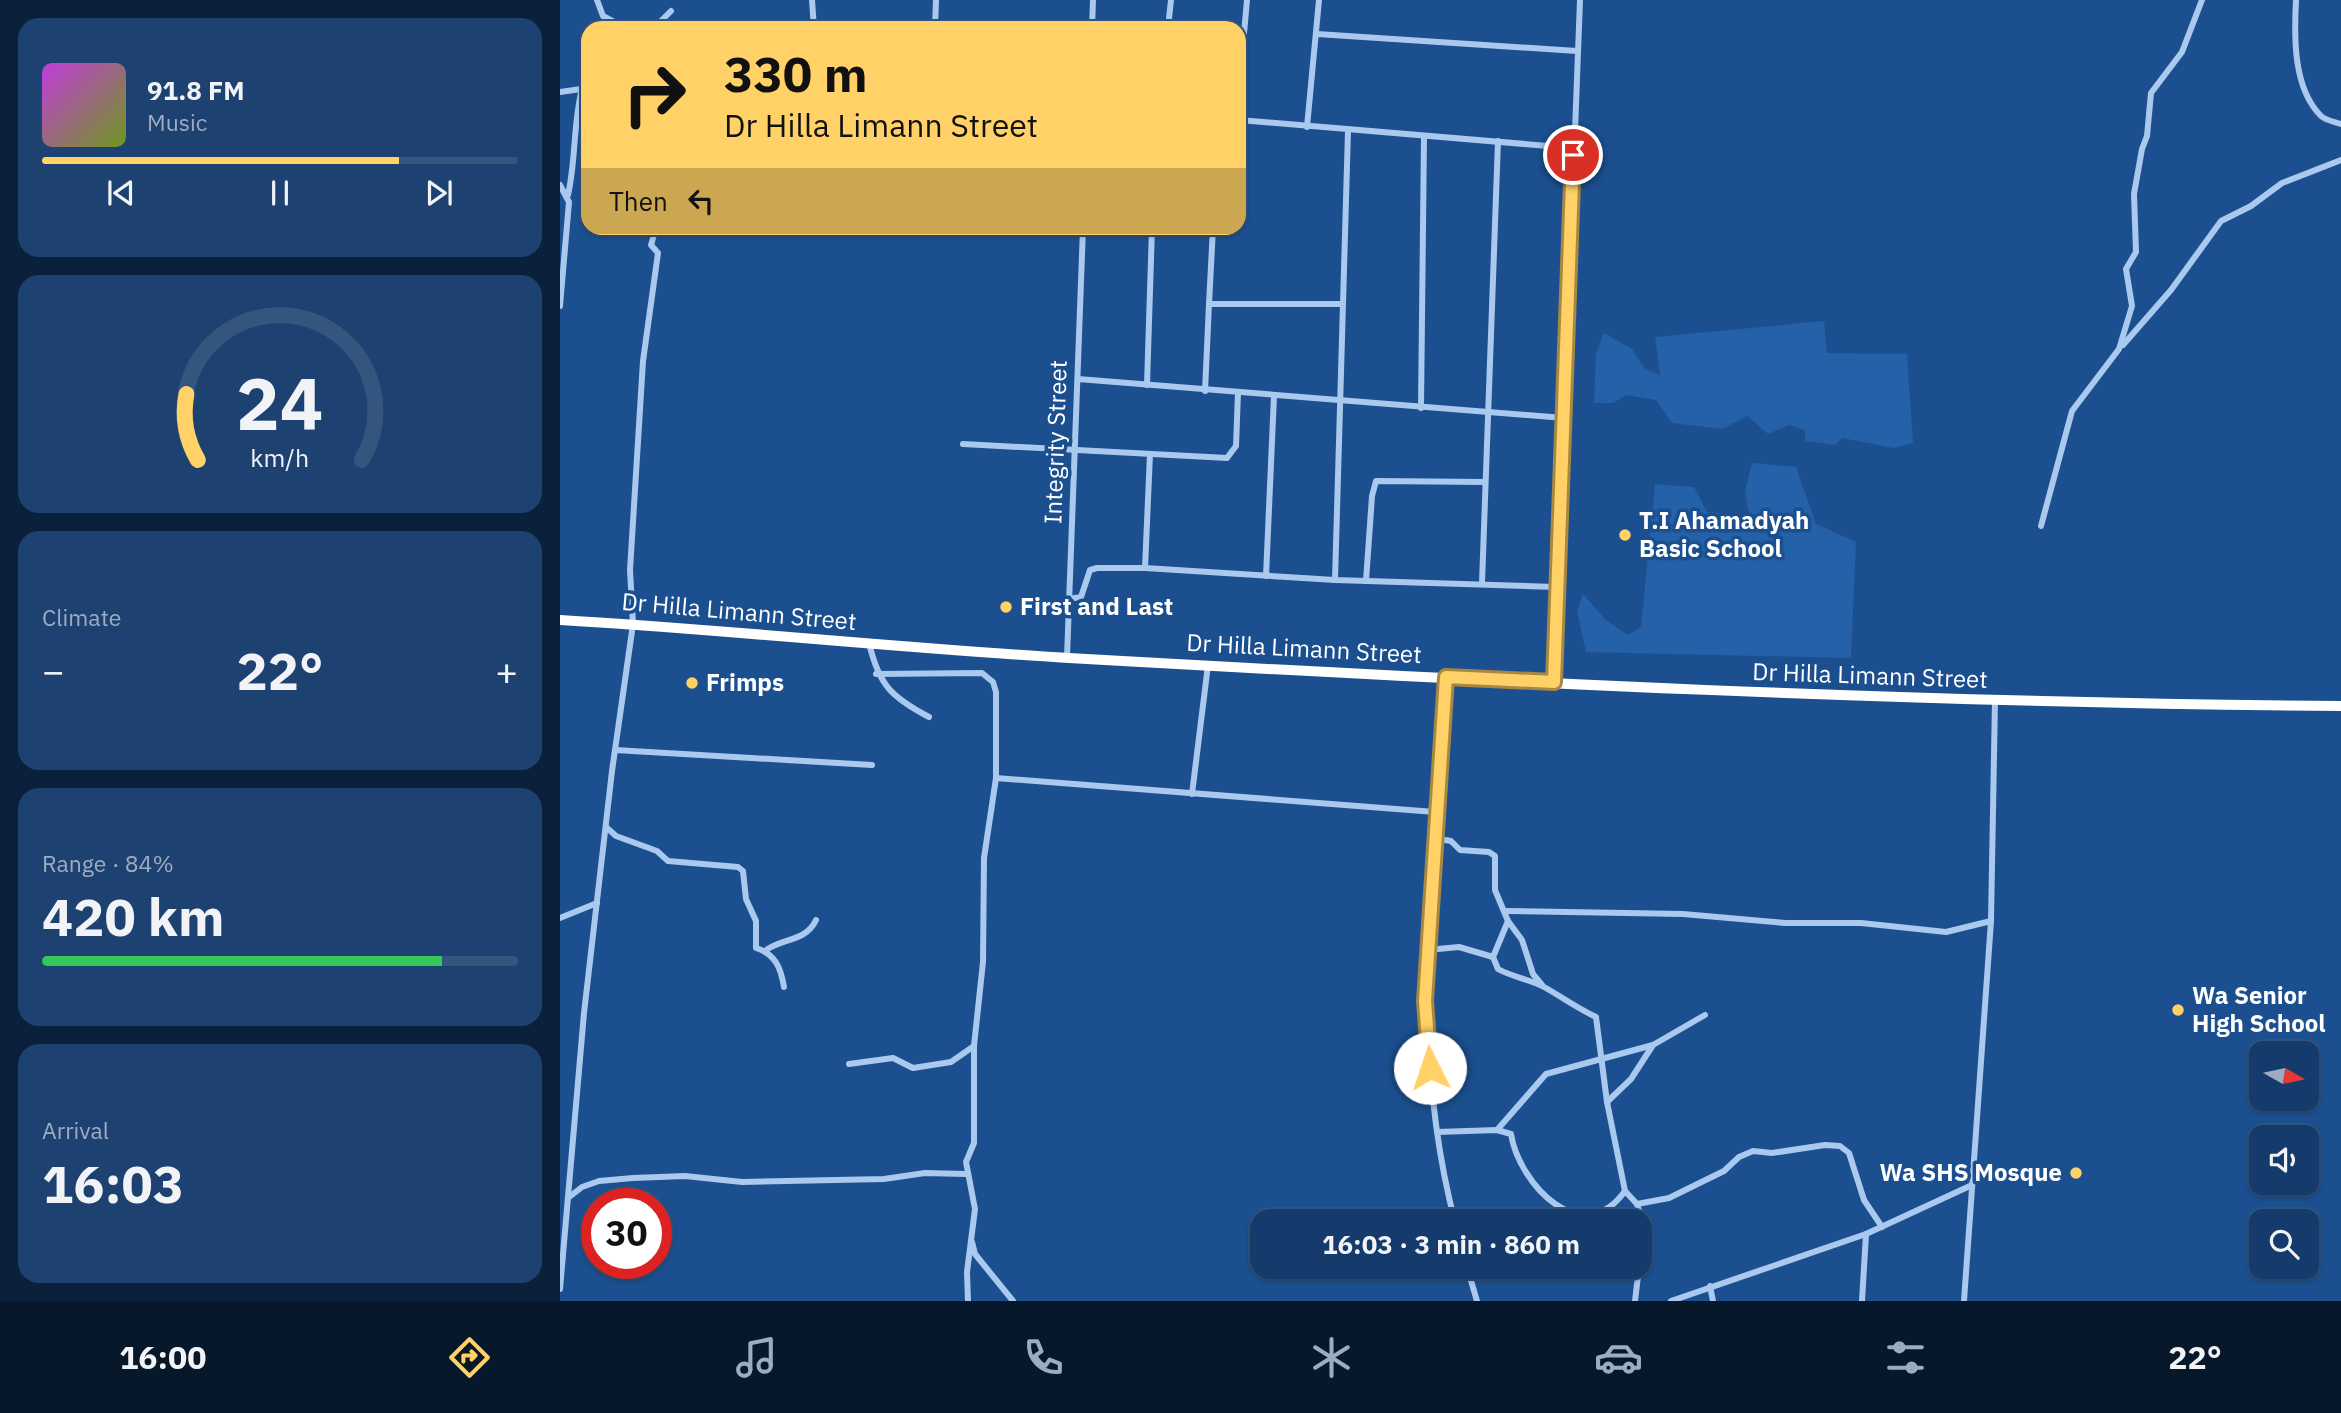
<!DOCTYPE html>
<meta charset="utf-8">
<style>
body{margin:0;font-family:"IBM Plex Sans",sans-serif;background:#1d4271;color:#f1f3f6;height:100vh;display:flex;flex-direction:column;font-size:26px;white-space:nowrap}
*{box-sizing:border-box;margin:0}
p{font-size:23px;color:#9dadc1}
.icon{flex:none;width:38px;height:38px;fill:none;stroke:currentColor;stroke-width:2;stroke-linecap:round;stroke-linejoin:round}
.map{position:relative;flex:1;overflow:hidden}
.drawer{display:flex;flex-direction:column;gap:18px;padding:18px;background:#0b203b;width:560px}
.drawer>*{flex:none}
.guide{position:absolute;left:21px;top:21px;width:665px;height:214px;border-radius:21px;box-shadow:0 2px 5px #0004,0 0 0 2px #33557e;background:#ffd166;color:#111;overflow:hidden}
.needle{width:46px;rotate:99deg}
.tools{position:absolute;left:1689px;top:1041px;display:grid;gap:14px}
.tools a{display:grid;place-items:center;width:70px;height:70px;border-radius:14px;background:#143b6b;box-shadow:0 2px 5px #0004,0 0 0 2px #33557e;font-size:35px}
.speed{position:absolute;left:21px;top:1188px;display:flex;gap:14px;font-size:35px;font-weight:700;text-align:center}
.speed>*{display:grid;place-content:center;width:91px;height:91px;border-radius:50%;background:#143b6b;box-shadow:0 2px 5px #0004,0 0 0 2px #33557e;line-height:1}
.speed .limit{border:10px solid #d22;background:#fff;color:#111}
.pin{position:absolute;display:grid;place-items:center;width:60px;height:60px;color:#fff;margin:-30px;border:4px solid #fff;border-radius:50%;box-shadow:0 2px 7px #0007}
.me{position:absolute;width:77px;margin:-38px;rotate:356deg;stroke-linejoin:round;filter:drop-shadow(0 0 5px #0008)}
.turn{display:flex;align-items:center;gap:24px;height:147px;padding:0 28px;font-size:32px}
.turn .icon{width:91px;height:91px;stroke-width:2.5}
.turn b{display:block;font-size:49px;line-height:60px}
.then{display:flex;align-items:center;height:66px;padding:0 28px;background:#0003;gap:14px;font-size:26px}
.big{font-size:52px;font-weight:800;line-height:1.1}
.drawer .card{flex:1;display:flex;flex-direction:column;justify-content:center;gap:10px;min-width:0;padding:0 24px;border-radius:21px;background:#1d4271}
.drawer .dial{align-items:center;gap:0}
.dial svg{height:182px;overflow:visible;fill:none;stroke:#33557e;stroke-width:7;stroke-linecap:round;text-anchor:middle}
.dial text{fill:#f1f3f6;stroke:none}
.song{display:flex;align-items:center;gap:21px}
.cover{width:84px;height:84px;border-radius:10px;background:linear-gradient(135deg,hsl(290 70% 55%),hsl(80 70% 35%))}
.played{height:7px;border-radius:4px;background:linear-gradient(90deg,#ffd166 75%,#33557e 75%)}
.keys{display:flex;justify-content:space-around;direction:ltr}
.heat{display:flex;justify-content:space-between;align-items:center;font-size:38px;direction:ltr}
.charge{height:10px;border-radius:5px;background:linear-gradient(90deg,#34c759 84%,#33557e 0)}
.trip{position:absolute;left:690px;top:1209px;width:402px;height:70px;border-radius:21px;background:#143b6b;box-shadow:0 2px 5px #0004,0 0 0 2px #33557e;font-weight:800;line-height:70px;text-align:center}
.menu{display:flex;height:112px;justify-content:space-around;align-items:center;background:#08182b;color:#9dadc1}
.menu .icon{width:49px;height:49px}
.menu .current{color:#ffd166}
.menu b{font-size:32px;color:#f1f3f6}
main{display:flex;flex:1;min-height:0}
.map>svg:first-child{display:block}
.green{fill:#2461a8}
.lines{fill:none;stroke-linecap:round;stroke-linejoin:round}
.street{stroke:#a9c9ee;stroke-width:6}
.highway{stroke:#fff;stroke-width:10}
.route-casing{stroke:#a68842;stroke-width:18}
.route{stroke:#ffd166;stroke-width:12}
.poi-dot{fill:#ffd166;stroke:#1b4f8f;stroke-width:2.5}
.labels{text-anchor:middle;stroke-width:7;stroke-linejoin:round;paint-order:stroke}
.street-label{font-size:24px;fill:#fff;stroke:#1b4f8f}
.poi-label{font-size:24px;font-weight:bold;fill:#fff;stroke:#1b4f8f;text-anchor:start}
</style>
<main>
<section class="drawer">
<div class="card">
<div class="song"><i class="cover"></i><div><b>91.8 FM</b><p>Music</p></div></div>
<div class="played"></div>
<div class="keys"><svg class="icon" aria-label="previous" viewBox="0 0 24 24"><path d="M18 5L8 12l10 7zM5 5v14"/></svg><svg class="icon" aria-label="pause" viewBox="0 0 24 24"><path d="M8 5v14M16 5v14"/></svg><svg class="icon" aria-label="next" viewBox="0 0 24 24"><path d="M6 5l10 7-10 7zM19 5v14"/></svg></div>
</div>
<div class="card dial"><svg viewBox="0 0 100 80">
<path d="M14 69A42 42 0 1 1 86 69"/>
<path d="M14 69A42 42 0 0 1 9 40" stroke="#ffd166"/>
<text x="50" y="56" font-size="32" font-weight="700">24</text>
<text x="50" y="72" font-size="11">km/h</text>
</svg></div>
<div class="card"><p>Climate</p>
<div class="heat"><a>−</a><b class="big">22°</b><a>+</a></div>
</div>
<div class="card"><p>Range · 84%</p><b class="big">420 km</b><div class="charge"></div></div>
<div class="card"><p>Arrival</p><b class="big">16:03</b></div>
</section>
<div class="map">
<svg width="1781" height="1301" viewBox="0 0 1781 1301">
<rect width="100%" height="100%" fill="#1b4f8f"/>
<g class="green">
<path d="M1264 321 1267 353 1347 354 1353 443 1334 448 1282 438 1275 445 1245 441V430L1229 425 1208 434 1187 416 1162 429 1112 423 1096 400 1066 395 1053 403H1034L1036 353 1044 333 1072 349 1084 368 1100 375 1095 337Z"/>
<path d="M1192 463 1236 467 1256 524 1296 542 1291 658 1026 652 1017 611 1023 594 1046 620 1068 635 1081 627 1095 484 1134 487 1147 512 1189 515 1185 491Z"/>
</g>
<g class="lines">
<g class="street">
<path d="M37 0 43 16 56 23 57 28"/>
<path d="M252 0 254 28"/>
<path d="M1736 0C1734 37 1733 88 1761 116 1765 120 1775 122 1781 124"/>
<path d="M94 28 111 11"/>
<path d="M375 28 376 0"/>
<path d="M532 28 533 0"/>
<path d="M608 28 611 0"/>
<path d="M757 34 1017 51"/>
<path d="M679 89 687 0"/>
<path d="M0 92 28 88"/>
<path d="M679 120 1012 148"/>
<path d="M747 127 759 0"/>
<path d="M0 185 9 202 0 306"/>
<path d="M8 195C16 160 13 124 22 89"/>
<path d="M649 304 653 228"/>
<path d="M1563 345 1611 290 1661 221 1691 206 1722 183 1781 160"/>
<path d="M518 379 1004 418"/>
<path d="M587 385 592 228"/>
<path d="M645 391 649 304H782"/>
<path d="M861 408 864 137"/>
<path d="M403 444 667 458 676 446 678 393"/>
<path d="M1481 526 1512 411 1559 349 1572 306 1566 269 1576 252 1574 194 1582 149 1587 136 1591 93 1622 52 1642 0"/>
<path d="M585 568 590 454"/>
<path d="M706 576 714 396"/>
<path d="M775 580 788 131"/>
<path d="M806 581 812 496 816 481 925 482"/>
<path d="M922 583 938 141"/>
<path d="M508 599 521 597 530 570 537 568H585L775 580 996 587"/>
<path d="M309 643C319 685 331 697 369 717"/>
<path d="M507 657 523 228"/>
<path d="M316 674 422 673 433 682 436 692V778L424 858 423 962 414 1046V1143L406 1162 415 1209 407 1272 408 1301"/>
<path d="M885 677C871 858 848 1044 895 1222"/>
<path d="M994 682 1020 0"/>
<path d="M55 750 312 765"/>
<path d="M436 778 875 812"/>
<path d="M632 794 648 665"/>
<path d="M46 827 56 836 97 851 108 861 178 867 183 871 186 899 196 921V948C216 954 221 969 224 987"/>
<path d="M873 838 891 841 900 850 929 852 935 856V890L948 921 933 957 938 969C952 977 972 980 984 987 1002 997 1017 1008 1036 1017L1047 1102 1065 1191 1077 1204 1090 1247 1078 1276 1075 1301"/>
<path d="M946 911 1123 914 1225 923H1301L1386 932 1431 921"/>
<path d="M0 918 37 903"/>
<path d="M948 921 962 940 973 974 982 985"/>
<path d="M867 950 899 947 933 957"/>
<path d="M205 951C221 938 246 942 256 920"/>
<path d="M289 1064 333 1058 353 1068 391 1062 414 1046"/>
<path d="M1047 1102 1071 1079 1093 1045 1145 1015"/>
<path d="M937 1130 986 1074 1093 1045"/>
<path d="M877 1132 937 1130 951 1134C959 1184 1022 1251 1065 1191"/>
<path d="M8 1198 22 1187 39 1181 73 1178 125 1176 182 1182 324 1179 365 1173 406 1174"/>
<path d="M1077 1204 1109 1198 1164 1171 1179 1157 1193 1151 1212 1153 1265 1145 1280 1146 1289 1153 1304 1200 1322 1227"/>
<path d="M412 1242 415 1254 453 1301"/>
<path d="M907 1267 917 1301"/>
<path d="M1150 1286 1153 1301"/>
<path d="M0 1289 24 1013 52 771 73 624 70 570 83 361 98 253 91 245 96 228"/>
<path d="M1111 1301 1306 1234 1412 1185"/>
<path d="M1302 1301 1306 1234"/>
<path d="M1404 1301 1431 921 1435 700"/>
</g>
<path class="highway" d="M0 620C170 630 339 648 509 658 933 682 1357 703 1781 706"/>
</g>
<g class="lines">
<defs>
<path id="route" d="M870 1068 865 1001 886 677 994 682 1013 155"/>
</defs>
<use href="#route" class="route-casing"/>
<use href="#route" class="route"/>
</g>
<g class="poi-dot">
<circle cx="1065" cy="535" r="7"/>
<circle cx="446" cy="607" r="7"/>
<circle cx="132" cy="683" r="7"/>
<circle cx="1618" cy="1010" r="7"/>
<circle cx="1516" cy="1173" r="7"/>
</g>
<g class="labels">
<g class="street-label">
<text transform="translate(496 442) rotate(-88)" y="8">Integrity Street</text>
<text transform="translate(179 612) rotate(5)" y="8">Dr Hilla Limann Street</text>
<text transform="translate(744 649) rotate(3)" y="8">Dr Hilla Limann Street</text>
<text transform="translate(1310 676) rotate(2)" y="8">Dr Hilla Limann Street</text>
</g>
<g class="poi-label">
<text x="1079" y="529">T.I Ahamadyah<tspan x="1079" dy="28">Basic School</tspan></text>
<text x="460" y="615">First and Last</text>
<text x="146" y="691">Frimps</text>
<text x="1632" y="1004">Wa Senior<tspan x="1632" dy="28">High School</tspan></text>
<text x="1502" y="1181" text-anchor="end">Wa SHS Mosque</text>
</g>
</g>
</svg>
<div class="tools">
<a><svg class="needle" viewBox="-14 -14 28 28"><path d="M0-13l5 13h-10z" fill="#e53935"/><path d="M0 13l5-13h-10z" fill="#9dadc1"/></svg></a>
<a><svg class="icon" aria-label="sound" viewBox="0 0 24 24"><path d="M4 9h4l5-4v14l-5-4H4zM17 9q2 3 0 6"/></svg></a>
<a><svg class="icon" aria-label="search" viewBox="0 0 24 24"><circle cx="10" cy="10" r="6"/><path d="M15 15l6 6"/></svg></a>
</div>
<div class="speed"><div class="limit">30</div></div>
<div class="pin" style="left:1013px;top:155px;background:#d93025"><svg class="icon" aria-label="arrive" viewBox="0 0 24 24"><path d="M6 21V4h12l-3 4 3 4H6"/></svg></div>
<svg class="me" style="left:870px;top:1068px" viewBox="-20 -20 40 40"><circle r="19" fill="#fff"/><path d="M0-13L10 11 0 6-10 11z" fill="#ffd166"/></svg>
<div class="trip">16:03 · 3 min · 860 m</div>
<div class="guide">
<div class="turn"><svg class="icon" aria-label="right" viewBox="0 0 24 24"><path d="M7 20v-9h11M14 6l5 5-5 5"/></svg><div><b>330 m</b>Dr Hilla Limann Street</div></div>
<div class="then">Then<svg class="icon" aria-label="left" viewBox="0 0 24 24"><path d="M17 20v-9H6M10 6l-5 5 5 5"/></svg></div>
</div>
</div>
</main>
<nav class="menu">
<b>16:00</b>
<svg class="icon current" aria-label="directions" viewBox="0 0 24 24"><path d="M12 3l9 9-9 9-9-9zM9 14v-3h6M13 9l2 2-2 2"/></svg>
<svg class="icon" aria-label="music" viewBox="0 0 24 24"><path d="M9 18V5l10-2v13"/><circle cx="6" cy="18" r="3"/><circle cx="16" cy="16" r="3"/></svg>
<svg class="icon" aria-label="phone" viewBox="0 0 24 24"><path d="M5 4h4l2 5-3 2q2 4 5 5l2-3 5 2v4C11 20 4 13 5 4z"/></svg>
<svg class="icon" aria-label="climate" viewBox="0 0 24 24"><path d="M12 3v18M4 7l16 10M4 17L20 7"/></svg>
<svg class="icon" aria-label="car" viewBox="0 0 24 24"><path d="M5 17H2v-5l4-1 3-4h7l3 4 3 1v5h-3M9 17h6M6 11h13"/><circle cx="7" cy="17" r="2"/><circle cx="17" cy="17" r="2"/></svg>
<svg class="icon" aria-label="filters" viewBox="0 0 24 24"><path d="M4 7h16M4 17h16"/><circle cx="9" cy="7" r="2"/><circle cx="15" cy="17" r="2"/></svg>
<b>22°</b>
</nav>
